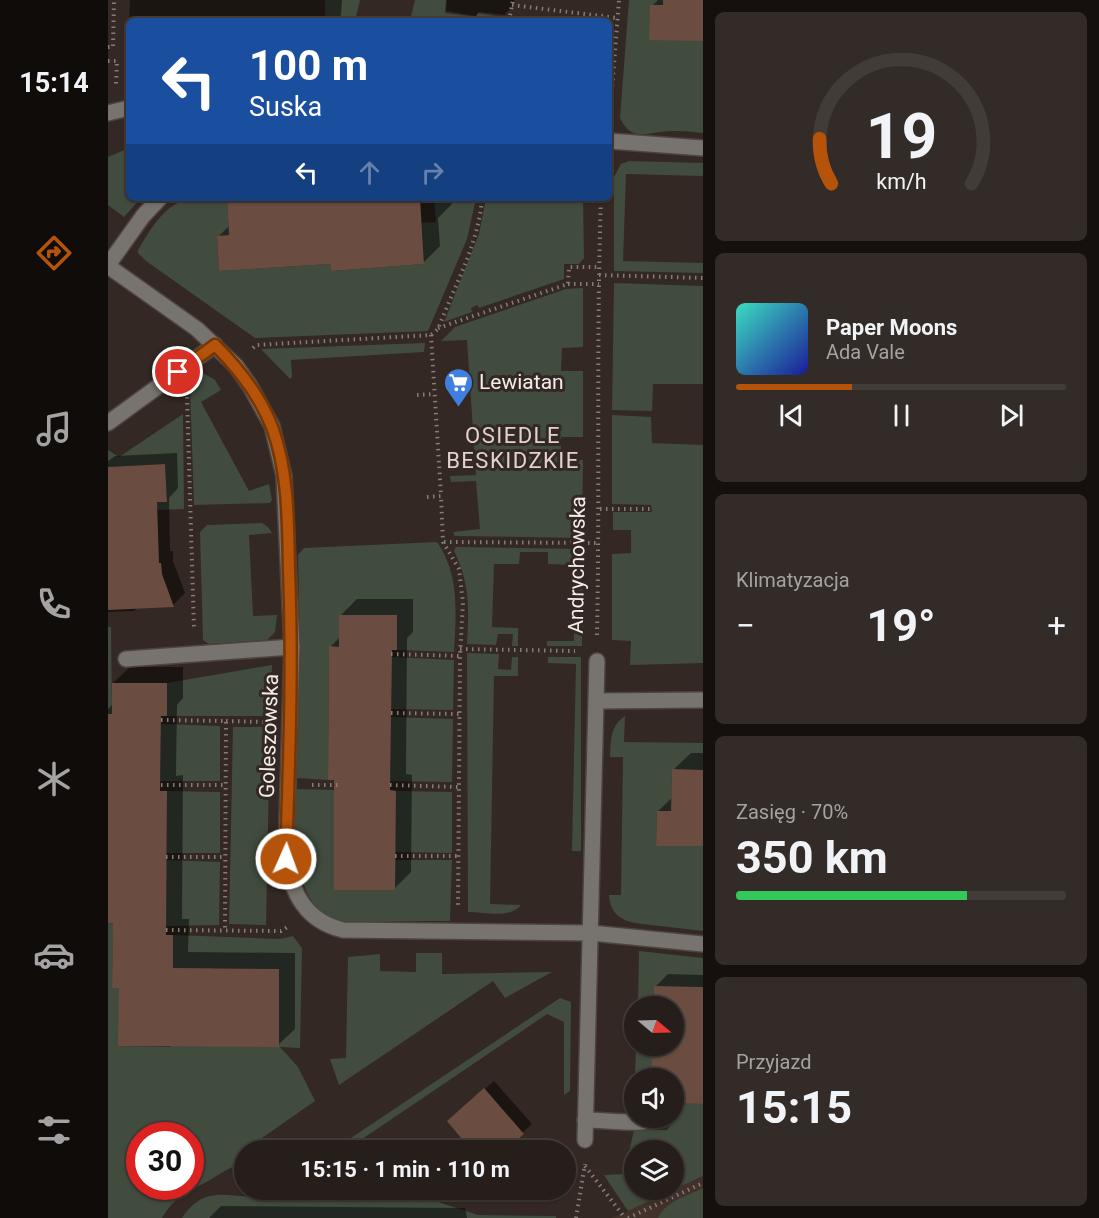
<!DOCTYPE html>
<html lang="pl">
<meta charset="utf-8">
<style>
body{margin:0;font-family:Roboto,sans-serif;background:#322b27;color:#f1f3f6;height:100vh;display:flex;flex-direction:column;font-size:22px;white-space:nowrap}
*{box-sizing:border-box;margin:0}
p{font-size:20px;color:#a4a2a2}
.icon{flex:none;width:33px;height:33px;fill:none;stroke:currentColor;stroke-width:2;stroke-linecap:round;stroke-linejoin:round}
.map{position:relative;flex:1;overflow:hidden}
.details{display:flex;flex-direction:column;gap:12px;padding:12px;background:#15100e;width:396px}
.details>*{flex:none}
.hud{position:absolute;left:18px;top:18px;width:486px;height:183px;border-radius:9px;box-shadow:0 2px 4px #0004,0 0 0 2px #423c39;background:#1a4fa0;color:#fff;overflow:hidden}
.needle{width:39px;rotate:109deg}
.controls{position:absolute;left:516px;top:996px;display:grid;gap:12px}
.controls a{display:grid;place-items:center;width:60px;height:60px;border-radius:50%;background:#261e1a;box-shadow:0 2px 4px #0004,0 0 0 2px #423c39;font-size:30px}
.speed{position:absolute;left:18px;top:1122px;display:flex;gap:12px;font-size:30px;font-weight:700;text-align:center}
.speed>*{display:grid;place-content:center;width:78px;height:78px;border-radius:50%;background:#261e1a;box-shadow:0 2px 4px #0004,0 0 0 2px #423c39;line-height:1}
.speed .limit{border:9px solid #d22;background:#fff;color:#111}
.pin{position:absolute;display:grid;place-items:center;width:51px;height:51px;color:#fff;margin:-26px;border:3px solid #fff;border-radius:50%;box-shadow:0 2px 6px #0007}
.me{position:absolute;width:66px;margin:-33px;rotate:2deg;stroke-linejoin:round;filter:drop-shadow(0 0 4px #0008)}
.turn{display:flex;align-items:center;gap:21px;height:126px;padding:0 24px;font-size:27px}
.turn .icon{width:78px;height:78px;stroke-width:2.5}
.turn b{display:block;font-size:42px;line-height:51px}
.lanes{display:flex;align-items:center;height:57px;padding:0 24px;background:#0003;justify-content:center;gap:30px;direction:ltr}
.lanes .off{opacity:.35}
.big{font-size:45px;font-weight:700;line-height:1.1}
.details .widget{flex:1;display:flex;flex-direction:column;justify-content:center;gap:9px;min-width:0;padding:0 21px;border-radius:9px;background:#322b27}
.details .dial{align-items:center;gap:0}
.dial svg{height:156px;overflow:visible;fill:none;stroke:#423c39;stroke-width:7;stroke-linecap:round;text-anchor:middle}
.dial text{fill:#f1f3f6;stroke:none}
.song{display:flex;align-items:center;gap:18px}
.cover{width:72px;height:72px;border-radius:9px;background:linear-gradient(135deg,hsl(170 70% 55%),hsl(240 70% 35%))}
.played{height:6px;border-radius:3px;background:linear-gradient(90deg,#b45309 35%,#423c39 35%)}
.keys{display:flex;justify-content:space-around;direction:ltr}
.heat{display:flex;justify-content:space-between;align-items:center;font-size:33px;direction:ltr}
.charge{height:9px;border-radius:4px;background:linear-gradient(90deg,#34c759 70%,#423c39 0)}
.trip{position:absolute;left:126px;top:1140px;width:342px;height:60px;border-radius:30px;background:#261e1a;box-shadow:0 2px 4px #0004,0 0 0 2px #423c39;font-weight:700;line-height:60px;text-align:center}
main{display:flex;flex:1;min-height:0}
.menu{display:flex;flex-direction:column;width:108px;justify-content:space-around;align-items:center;background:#0f0c0a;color:#a4a2a2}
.menu .icon{width:42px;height:42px}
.menu .selected{color:#b45309}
.menu b{font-size:27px;color:#f1f3f6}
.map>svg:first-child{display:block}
.built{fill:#42312a}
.green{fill:#414c3f;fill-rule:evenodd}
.shadow{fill:#0007}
.building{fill:#6a4d40}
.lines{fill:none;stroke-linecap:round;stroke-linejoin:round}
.minor-casing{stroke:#4e443f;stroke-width:18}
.path{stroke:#867d79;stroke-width:4;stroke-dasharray:1.5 4.5;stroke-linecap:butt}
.minor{stroke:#77736f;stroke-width:15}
.route-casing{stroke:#753606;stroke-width:15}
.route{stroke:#b45309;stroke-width:10}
.labels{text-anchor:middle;stroke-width:6;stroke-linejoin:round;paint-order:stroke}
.poi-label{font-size:21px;fill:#f4ede9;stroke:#332823;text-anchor:start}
.street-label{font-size:21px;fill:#f4ede9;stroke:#332823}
.neighbourhood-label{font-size:22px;letter-spacing:1.5px;fill:#e1d2cc;stroke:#332823}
</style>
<main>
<nav class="menu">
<b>15:14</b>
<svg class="icon selected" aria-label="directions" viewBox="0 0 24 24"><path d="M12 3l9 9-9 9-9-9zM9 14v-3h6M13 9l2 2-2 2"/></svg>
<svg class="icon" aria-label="music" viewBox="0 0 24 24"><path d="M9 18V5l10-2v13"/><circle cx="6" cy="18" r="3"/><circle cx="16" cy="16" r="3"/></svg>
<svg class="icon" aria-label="phone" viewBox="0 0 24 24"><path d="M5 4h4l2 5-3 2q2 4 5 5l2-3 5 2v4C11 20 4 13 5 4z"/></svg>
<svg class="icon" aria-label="climate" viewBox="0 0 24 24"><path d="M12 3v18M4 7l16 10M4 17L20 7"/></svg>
<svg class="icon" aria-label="car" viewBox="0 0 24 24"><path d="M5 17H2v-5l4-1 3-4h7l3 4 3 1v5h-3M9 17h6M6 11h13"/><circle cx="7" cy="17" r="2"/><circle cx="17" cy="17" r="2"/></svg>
<svg class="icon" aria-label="filters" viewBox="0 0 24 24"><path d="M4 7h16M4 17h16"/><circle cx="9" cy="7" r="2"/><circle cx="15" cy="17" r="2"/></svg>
</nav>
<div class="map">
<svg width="595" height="1218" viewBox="0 0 595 1218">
<rect width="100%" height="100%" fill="#332823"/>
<path class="built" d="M595 1176V1218H503L520 1211Z"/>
<g class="green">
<path d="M217 0H252L247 21H217Z"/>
<path d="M307 0H338L337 13 368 17 369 13 388 16 387 21H302Z"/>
<path d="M521 0H555V5L595 41V133C582 131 565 130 552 132 534 135 522 139 512 118Z"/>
<path d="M21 148V198H33L16 217 0 205V157Z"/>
<path d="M521 161 595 163V176L518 174 515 261 595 263V273L506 271V177L513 164Z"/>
<path d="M86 198H119L121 235 109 236 111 271 222 264 223 271 316 264 314 223 328 222 326 198H368L359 239 320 331 147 338 38 261 30 253V250C44 227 58 201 86 198Z"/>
<path d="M378 198H475L476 258 471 264H456V279L371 308 369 305 363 308 364 312 336 322 371 234Z"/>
<path d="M506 283 595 286V384H545L544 411 504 410Z"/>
<path d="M475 288V347L454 348 453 371H475V437H453V459L475 460 474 538 347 536 345 532 372 529 368 481 343 482 342 476 368 475 359 340 333 341 347 327 458 289Z"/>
<path d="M317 343 316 352 183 360 184 377 182 379 153 349Z"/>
<path d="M95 373 107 380 113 390 93 402 141 491 161 484 164 500 162 503 86 505 82 388C84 378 85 375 95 373Z"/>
<path d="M75 414 76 509 49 510V502L59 501 57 464 0 467V450L11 457Z"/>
<path d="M504 415 543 417 544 443 595 445V663L522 665 523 641 504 640V554L523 553V530H505V512H544L543 505 504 504Z"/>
<path d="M154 523 160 527 164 533 141 535 145 616 169 615 167 632 159 640 101 644 95 640 92 532 99 525Z"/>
<path d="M329 542C352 575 348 613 346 652L289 650V615H231V647H221L220 780 189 778 192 647 190 555 196 548Z"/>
<path d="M348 547 473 549 475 551 474 646H439V641H466L467 565 440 564V552H412L411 564H386L384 627 410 628V646H404L405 634H390L388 645 359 644C361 608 362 584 346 551Z"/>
<path d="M0 627H3L4 714H0Z"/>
<path d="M359 653 391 654 390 669 403 670 404 657H410V676H386L382 904 413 905C403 919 376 912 360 912Z"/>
<path d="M283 657 346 660 345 710 283 709Z"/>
<path d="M440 657H473V851H464L468 664 440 663Z"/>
<path d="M164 665 162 716H59V683Z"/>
<path d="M517 716 516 742 595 743V770H564L563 811H549L548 845 595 846V931C581 929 566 928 552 926 529 923 503 925 501 895H513L515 757H502C503 740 502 726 517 716Z"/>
<path d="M283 717 345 719 344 782 282 781Z"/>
<path d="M53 724 112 726V781H52Z"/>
<path d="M125 727H162L158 925 121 924Z"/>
<path d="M188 789 226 790 227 889 287 890V860H344L342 921C315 921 289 921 263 922 253 922 240 924 230 921 182 906 187 828 188 789Z"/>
<path d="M59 791 112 792V853H59Z"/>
<path d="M288 791 344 792V853L287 852Z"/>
<path d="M58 860 112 862 111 925 58 926Z"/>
<path d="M0 923 11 924 5 936 4 988H11V1046L63 1047 64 1015 171 1047V969L105 968 64 997 65 935 172 939 185 936 194 948 192 1048 172 1047 190 1067 207 1101 154 1138 162 1150H136V1163C124 1166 113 1173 102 1180 83 1190 65 1198 54 1218H0ZM32 1136H82V1186H32Z"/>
<path d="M531 951 595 958V987L546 986 545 1006H530Z"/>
<path d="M308 953H334V974L444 972 397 998 385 981 231 1085 222 1059 238 1058 240 957 272 954V971L308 972Z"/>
<path d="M452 998 463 1002 462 1091 456 1095V1022L439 1014 238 1150H225Z"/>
<path d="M528 1046H537V1058L539 1052H545L544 1078H527Z"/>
<path d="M578 1103 595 1104V1176L520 1211 496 1175 516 1174 526 1130H559ZM526 1150H566V1190H526Z"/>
<path d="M595 1188V1218H550C558 1201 579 1196 595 1188Z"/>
<path d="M167 1190H180L172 1197H315L370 1215 448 1216V1218H74C103 1174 136 1210 167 1190Z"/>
</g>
<g class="shadow">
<path d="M22 0H234L233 15 227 21H21Z"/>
<path d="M339 0H406L405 6 396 15 371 12 368 16 338 11Z"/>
<path d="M550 0H595V39L544 6Z"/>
<path d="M120 198H344V204L330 218 332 246 316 262H223L110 237 122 225Z"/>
<path d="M69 453 70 488 61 498 62 551H65V561L77 593 65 605 30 607 26 611 0 612V461L7 456Z"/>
<path d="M249 599H305V632L299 638 298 774 304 775 303 872 286 889 228 778 222 647 232 637 233 615Z"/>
<path d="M22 667H75V698L69 705 68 776 75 775 74 919H81L80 952 187 953V1029L170 1045 13 987 6 922H0V709L5 704V683Z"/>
<path d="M583 753H595V845L550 811 565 797V770Z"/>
<path d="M560 974 595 975V1102L566 1101V1078H546V1057H539V1046H566V1006H547L548 986Z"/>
<path d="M386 1081 424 1124 395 1150H365L341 1121Z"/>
<path d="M113 1206 357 1208 359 1218H101Z"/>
</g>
<g class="building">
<path d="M555 0H595V41L541 40 542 5H555Z"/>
<path d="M119 198H312L316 264 223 271 222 264 111 271 109 236 121 235Z"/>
<path d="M57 464 59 502H49L51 563H53L54 574 66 607 0 610V467Z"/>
<path d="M231 615H289V650H284L282 790 288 791 287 890H226V780H220L221 646 231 647Z"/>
<path d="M4 683H59V716H53L52 791H59L58 935H65V968L171 969V1047L10 1046 11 988H4L5 923H0V714H4Z"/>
<path d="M564 769 595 770V846H548L549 811H563Z"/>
<path d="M546 986 595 987V1104L566 1103V1078H544V1046H566V1006H545Z"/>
<path d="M376 1088 416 1134 397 1150H363L339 1121Z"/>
</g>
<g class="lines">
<defs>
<g id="minor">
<path d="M0 113 21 108"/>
<path d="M501 141 595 148"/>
<path d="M0 265 35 216 52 198"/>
<path d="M0 266 89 329 128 366 142 386 164 426 176 476 184 647 178 859C184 894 198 921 235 930L483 933 595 944"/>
<path d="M0 423 107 345"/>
<path d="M18 659 184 647"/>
<path d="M488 701 595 700"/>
<path d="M477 1120C499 1120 536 1126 556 1118"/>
<path d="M477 1140 489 661"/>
</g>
</defs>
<use href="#minor" class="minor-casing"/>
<g class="path">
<path d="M404 5 509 18"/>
<path d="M401 21 405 0"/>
<path d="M0 47H5L6 1"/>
<path d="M0 61H9L8 85"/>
<path d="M502 116 511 0"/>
<path d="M491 275 595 278"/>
<path d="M460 284H491"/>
<path d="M330 328 460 284 461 267H491"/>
<path d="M323 335 333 496"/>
<path d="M145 348 148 345 323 335 330 329C346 287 371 243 374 198"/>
<path d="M309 395 327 394"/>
<path d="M79 397 86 629"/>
<path d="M319 497 333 496 335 542 351 569 355 602 352 656 350 905"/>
<path d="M492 509H544"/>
<path d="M336 542 491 543"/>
<path d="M489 635C492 489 488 344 493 198"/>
<path d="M352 649 467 651"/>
<path d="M283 654 352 656"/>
<path d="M283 713 351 714"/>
<path d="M53 720 118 721 117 931"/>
<path d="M118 721 156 722"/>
<path d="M53 785H117"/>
<path d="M204 785H234"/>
<path d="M282 785 350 787"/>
<path d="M287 856H351"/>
<path d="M58 857H116"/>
<path d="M58 930 173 931 181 926"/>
<path d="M477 1166 517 1218"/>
<path d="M468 1218 477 1164"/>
<path d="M520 1218 595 1183"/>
</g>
<use href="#minor" class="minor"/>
</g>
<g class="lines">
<defs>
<path id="route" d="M70 372 107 345C131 369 152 396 164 427 181 473 180 524 181 572 185 668 181 763 178 859"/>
</defs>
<use href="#route" class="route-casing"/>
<use href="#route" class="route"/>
</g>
<defs>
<symbol id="supermarket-pin" viewBox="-11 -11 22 30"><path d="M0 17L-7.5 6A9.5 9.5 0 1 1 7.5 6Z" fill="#3f7fe0" stroke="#332823"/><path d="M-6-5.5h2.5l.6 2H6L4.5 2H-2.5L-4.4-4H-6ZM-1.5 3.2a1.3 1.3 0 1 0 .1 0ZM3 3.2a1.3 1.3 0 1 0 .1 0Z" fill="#fff"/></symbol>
</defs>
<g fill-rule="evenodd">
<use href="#supermarket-pin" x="334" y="366" width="33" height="45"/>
</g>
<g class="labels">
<g class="poi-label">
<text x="371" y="389">Lewiatan</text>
</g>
<g class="street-label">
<text transform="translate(469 565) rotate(-89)" y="7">Andrychowska</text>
<text transform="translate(161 736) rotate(-88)" y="7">Goleszowska</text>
</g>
<g class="neighbourhood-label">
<text x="405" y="443">OSIEDLE<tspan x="405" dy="25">BESKIDZKIE</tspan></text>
</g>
</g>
</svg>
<div class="controls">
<a><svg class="needle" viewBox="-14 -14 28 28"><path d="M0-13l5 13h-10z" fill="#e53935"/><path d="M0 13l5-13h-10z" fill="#a4a2a2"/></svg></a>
<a><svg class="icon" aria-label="sound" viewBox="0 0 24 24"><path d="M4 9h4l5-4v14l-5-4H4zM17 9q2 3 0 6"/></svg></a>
<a><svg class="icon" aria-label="layers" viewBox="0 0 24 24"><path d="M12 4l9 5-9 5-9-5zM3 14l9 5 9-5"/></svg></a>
</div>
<div class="speed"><div class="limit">30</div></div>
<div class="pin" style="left:70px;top:372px;background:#d93025"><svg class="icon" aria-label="arrive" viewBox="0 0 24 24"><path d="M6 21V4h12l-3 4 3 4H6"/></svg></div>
<svg class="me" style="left:178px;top:859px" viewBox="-20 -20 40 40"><circle r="17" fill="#b45309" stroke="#fff" stroke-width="3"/><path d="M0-11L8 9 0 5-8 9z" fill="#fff"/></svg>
<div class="trip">15:15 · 1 min · 110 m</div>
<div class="hud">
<div class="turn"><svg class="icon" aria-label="left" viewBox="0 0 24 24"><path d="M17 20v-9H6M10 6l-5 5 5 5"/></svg><div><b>100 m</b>Suska</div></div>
<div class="lanes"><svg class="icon" aria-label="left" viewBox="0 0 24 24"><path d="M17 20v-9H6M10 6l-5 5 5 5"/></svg><svg class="icon off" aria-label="ahead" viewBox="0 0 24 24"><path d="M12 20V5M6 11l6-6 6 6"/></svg><svg class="icon off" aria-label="right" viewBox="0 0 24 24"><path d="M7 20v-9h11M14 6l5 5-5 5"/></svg></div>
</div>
</div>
<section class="details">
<div class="widget dial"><svg viewBox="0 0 100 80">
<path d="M14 69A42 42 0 1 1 86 69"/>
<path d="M14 69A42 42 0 0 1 8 46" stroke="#b45309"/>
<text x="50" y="56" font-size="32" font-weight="700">19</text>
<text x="50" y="72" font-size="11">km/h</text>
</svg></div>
<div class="widget">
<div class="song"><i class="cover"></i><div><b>Paper Moons</b><p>Ada Vale</p></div></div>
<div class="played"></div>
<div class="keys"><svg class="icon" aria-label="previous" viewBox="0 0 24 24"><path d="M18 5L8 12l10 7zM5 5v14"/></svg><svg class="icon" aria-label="pause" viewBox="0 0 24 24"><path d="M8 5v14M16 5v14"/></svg><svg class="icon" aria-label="next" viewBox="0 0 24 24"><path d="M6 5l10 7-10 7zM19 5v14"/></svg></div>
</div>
<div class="widget"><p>Klimatyzacja</p>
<div class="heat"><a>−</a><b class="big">19°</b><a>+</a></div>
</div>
<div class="widget"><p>Zasięg · 70%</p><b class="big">350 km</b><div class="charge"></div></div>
<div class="widget"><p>Przyjazd</p><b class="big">15:15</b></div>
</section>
</main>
